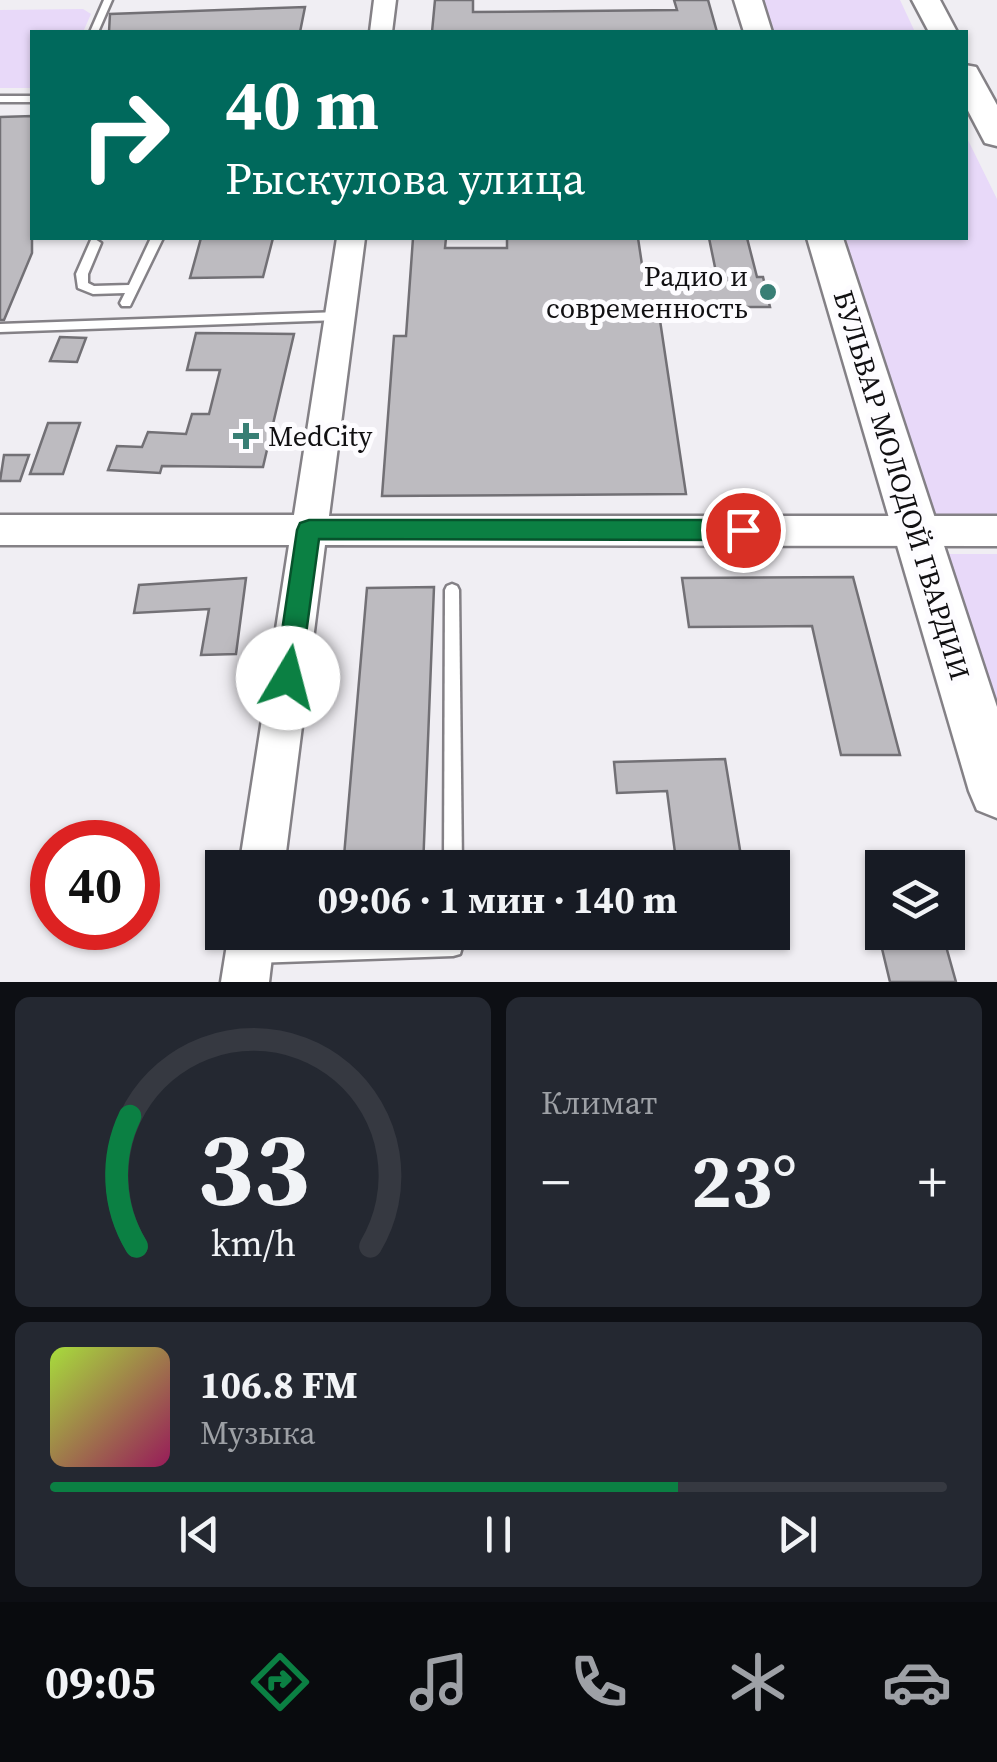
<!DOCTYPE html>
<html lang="ru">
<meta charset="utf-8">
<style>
body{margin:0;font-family:"Source Serif 4",serif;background:#242831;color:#f1f3f6;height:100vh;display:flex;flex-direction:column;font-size:38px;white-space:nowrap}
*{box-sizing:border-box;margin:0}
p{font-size:32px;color:#9ea1a6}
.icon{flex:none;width:55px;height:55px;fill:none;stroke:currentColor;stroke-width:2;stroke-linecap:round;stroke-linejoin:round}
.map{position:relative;height:982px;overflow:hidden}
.details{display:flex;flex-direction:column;gap:15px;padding:15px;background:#0d0f14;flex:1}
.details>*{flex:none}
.top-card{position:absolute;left:30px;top:30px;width:938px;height:210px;border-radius:0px;box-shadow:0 2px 8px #0004;background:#00695c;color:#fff;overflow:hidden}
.controls{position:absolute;left:865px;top:850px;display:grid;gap:20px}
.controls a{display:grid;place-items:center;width:100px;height:100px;border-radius:0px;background:#171b24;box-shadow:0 2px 8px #0004;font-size:50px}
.speed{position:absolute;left:30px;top:820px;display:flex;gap:20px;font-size:50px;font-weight:700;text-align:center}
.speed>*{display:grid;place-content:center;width:130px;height:130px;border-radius:50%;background:#171b24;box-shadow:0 2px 8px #0004;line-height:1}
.speed .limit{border:15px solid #d22;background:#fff;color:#111}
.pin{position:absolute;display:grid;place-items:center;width:85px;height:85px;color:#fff;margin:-42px;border:5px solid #fff;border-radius:50%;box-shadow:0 2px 10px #0007}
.me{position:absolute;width:110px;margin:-55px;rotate:8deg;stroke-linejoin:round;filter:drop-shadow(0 0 8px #0008)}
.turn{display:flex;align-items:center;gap:35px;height:210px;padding:0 30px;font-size:45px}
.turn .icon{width:130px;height:130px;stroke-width:2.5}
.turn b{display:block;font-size:70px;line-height:85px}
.big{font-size:75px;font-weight:700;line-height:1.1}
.details .tile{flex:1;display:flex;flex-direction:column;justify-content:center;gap:15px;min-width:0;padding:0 35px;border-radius:15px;background:#242831}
.details .dial{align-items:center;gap:0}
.dial svg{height:260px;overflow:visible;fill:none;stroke:#363941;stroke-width:7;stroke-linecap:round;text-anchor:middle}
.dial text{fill:#f1f3f6;stroke:none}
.song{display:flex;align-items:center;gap:30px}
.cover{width:120px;height:120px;border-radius:15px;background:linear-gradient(135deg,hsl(80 70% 55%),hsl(330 70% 35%))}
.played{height:10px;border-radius:5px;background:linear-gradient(90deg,#0b8043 70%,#363941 70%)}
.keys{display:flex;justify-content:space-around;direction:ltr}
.heat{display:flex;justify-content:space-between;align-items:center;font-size:55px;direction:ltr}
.details .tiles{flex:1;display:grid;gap:15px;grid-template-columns:1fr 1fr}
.tile:last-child{grid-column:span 2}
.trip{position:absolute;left:205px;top:850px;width:585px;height:100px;border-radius:0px;background:#171b24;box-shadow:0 2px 8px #0004;font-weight:700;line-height:100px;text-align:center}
.tab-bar{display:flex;height:160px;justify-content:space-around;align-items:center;background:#090b0e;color:#9ea1a6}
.tab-bar .icon{width:70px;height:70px}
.tab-bar .active{color:#0b8043}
.tab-bar b{font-size:45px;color:#f1f3f6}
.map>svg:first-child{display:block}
.green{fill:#e8d9f9}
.building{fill:#bdbbc0;stroke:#727075;stroke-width:2.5}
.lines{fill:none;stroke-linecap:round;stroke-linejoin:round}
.service-casing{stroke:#848186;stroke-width:5}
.tertiary-casing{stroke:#848186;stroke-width:5}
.primary-casing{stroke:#848186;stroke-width:5}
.service{fill:#fff;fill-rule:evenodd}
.tertiary{fill:#fff;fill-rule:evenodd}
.primary{fill:#fff;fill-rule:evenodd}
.route{fill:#0b8043;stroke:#07532c;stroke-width:2.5}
.poi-dot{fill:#387e75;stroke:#fdfcff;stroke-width:4}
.labels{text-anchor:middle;stroke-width:10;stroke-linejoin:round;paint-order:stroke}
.poi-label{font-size:28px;fill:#111012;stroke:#fdfcff;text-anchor:end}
.street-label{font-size:28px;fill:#111012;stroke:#fdfcff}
</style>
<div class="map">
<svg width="997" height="982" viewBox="0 0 997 982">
<rect width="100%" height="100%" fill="#f0eef3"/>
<g class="green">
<path d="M759 0H900L915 32H769Z"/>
<path d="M83 9 91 14 83 32H32V88H0V10Z"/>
<path d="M965 134 997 199V514H923L835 238H965Z"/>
<path d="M936 554H997V747Z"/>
</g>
<g class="building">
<path d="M435 0H473V12L677 10 674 0H708L717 32H432Z"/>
<path d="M305 7 300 32H109L110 14Z"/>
<path d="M32 116V253L4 320H0V117Z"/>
<path d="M201 238H273L263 277 190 278Z"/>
<path d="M413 238H446L445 248H507V238H638L644 278 717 277 709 238H747L757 277H763L770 307H658L686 494 382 496 394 336H406Z"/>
<path d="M196 333 294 334 263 467 162 466 160 473 108 470 117 446 142 447 148 432 186 434 192 414H209L220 370H187Z"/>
<path d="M60 337 86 338 77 362 50 361Z"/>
<path d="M48 423H80L63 474H30Z"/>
<path d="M4 455H29L20 481H0Z"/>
<path d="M853 577 900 755H841L812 626 689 627 682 578Z"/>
<path d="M246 578 236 654 201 655 209 609 134 613 139 585Z"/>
<path d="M434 587 423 868H343L367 588Z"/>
<path d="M725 759 743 868H677L667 791 617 793 614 762Z"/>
<path d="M878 932H942L956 982H890Z"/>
</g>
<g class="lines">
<defs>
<g id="service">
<path d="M104 0H112L98 32H90Z"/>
<rect x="0" y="96" width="32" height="6"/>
<path d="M151 238H163L130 306H122L120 303 125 293 93 294 78 288 76 274 91 240 95 239 101 243 88 274V283L94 286 129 285Z"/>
<path d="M339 312 345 316 339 320 0 332V324Z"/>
<path d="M452 584 457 586 459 590 462 868H444L445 590 447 586Z"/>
<path d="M444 932H462V947L460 954 453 956 253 963 246 961 244 954 246 947 253 945 444 938Z"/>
</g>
<g id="tertiary">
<path d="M374 0H396L392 32H370Z"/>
<path d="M337 238H365L329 516H997V546L325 545 284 868H239L289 545H0V515H294Z"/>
<path d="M229 932H275L269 982H221Z"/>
</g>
<g id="primary">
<path d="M734 0H762L772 32H744Z"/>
<path d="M912 0H940L957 32H929Z"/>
<path d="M965 65 976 67 997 105V146L985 143 965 105Z"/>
<path d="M807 238H843L997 707V818L977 810 969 791Z"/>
</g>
</defs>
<use href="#service" class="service-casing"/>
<use href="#tertiary" class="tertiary-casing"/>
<use href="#primary" class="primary-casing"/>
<use href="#service" class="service"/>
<use href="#tertiary" class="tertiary"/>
<use href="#primary" class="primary"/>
</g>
<path class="route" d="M309 520H743L752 523 755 530 752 537 743 540 319 539 300 678 297 686 288 689 278 686 275 678 297 530 300 523Z"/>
<g class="poi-dot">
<circle cx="768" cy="292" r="10"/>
<path d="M241 421h10v10h10v10h-10v10h-10v-10h-10v-10h10z"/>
</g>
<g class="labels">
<g class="poi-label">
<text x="748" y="286">Радио и<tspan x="748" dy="32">современность</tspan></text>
<text x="268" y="446" text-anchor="start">MedCity</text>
</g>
<g class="street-label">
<text transform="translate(902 485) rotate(73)" y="10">БУЛЬВАР МОЛОДОЙ ГВАРДИИ</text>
</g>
</g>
</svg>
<div class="controls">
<a><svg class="icon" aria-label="layers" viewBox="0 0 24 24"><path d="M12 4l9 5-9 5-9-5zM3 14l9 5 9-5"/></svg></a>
</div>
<div class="speed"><div class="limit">40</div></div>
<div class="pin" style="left:743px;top:530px;background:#d93025"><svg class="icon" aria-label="arrive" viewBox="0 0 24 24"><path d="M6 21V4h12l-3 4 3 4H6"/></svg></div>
<svg class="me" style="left:288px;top:678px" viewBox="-20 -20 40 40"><circle r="19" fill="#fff"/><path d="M0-13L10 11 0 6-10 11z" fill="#0b8043"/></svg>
<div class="trip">09:06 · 1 мин · 140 m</div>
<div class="top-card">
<div class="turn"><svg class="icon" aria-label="right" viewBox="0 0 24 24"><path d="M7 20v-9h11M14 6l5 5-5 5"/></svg><div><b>40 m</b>Рыскулова улица</div></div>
</div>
</div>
<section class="details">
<div class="tiles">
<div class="tile dial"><svg viewBox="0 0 100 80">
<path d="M14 69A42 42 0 1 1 86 69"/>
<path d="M14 69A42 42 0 0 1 12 29" stroke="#0b8043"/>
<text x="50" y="56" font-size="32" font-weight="700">33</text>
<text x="50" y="72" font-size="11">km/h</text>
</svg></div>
<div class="tile"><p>Климат</p>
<div class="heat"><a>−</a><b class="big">23°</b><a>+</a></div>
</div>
<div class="tile">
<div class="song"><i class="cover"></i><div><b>106.8 FM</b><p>Музыка</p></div></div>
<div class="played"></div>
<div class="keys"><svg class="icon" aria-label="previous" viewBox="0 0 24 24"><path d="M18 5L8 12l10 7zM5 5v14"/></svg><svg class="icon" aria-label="pause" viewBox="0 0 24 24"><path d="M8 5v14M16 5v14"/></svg><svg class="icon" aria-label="next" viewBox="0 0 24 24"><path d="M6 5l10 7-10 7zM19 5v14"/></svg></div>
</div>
</div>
</section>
<nav class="tab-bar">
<b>09:05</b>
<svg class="icon active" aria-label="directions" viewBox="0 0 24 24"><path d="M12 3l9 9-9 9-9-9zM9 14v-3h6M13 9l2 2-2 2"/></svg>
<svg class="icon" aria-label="music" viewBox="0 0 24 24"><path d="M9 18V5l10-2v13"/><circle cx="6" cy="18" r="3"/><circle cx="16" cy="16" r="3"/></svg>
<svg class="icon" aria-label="phone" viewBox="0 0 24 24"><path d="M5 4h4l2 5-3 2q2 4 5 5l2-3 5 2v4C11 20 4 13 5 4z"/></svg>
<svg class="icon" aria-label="climate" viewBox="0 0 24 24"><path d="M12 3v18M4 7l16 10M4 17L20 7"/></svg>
<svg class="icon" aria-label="car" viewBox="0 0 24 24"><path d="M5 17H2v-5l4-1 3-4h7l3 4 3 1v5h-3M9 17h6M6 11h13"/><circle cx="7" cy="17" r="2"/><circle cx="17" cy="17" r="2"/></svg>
</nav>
